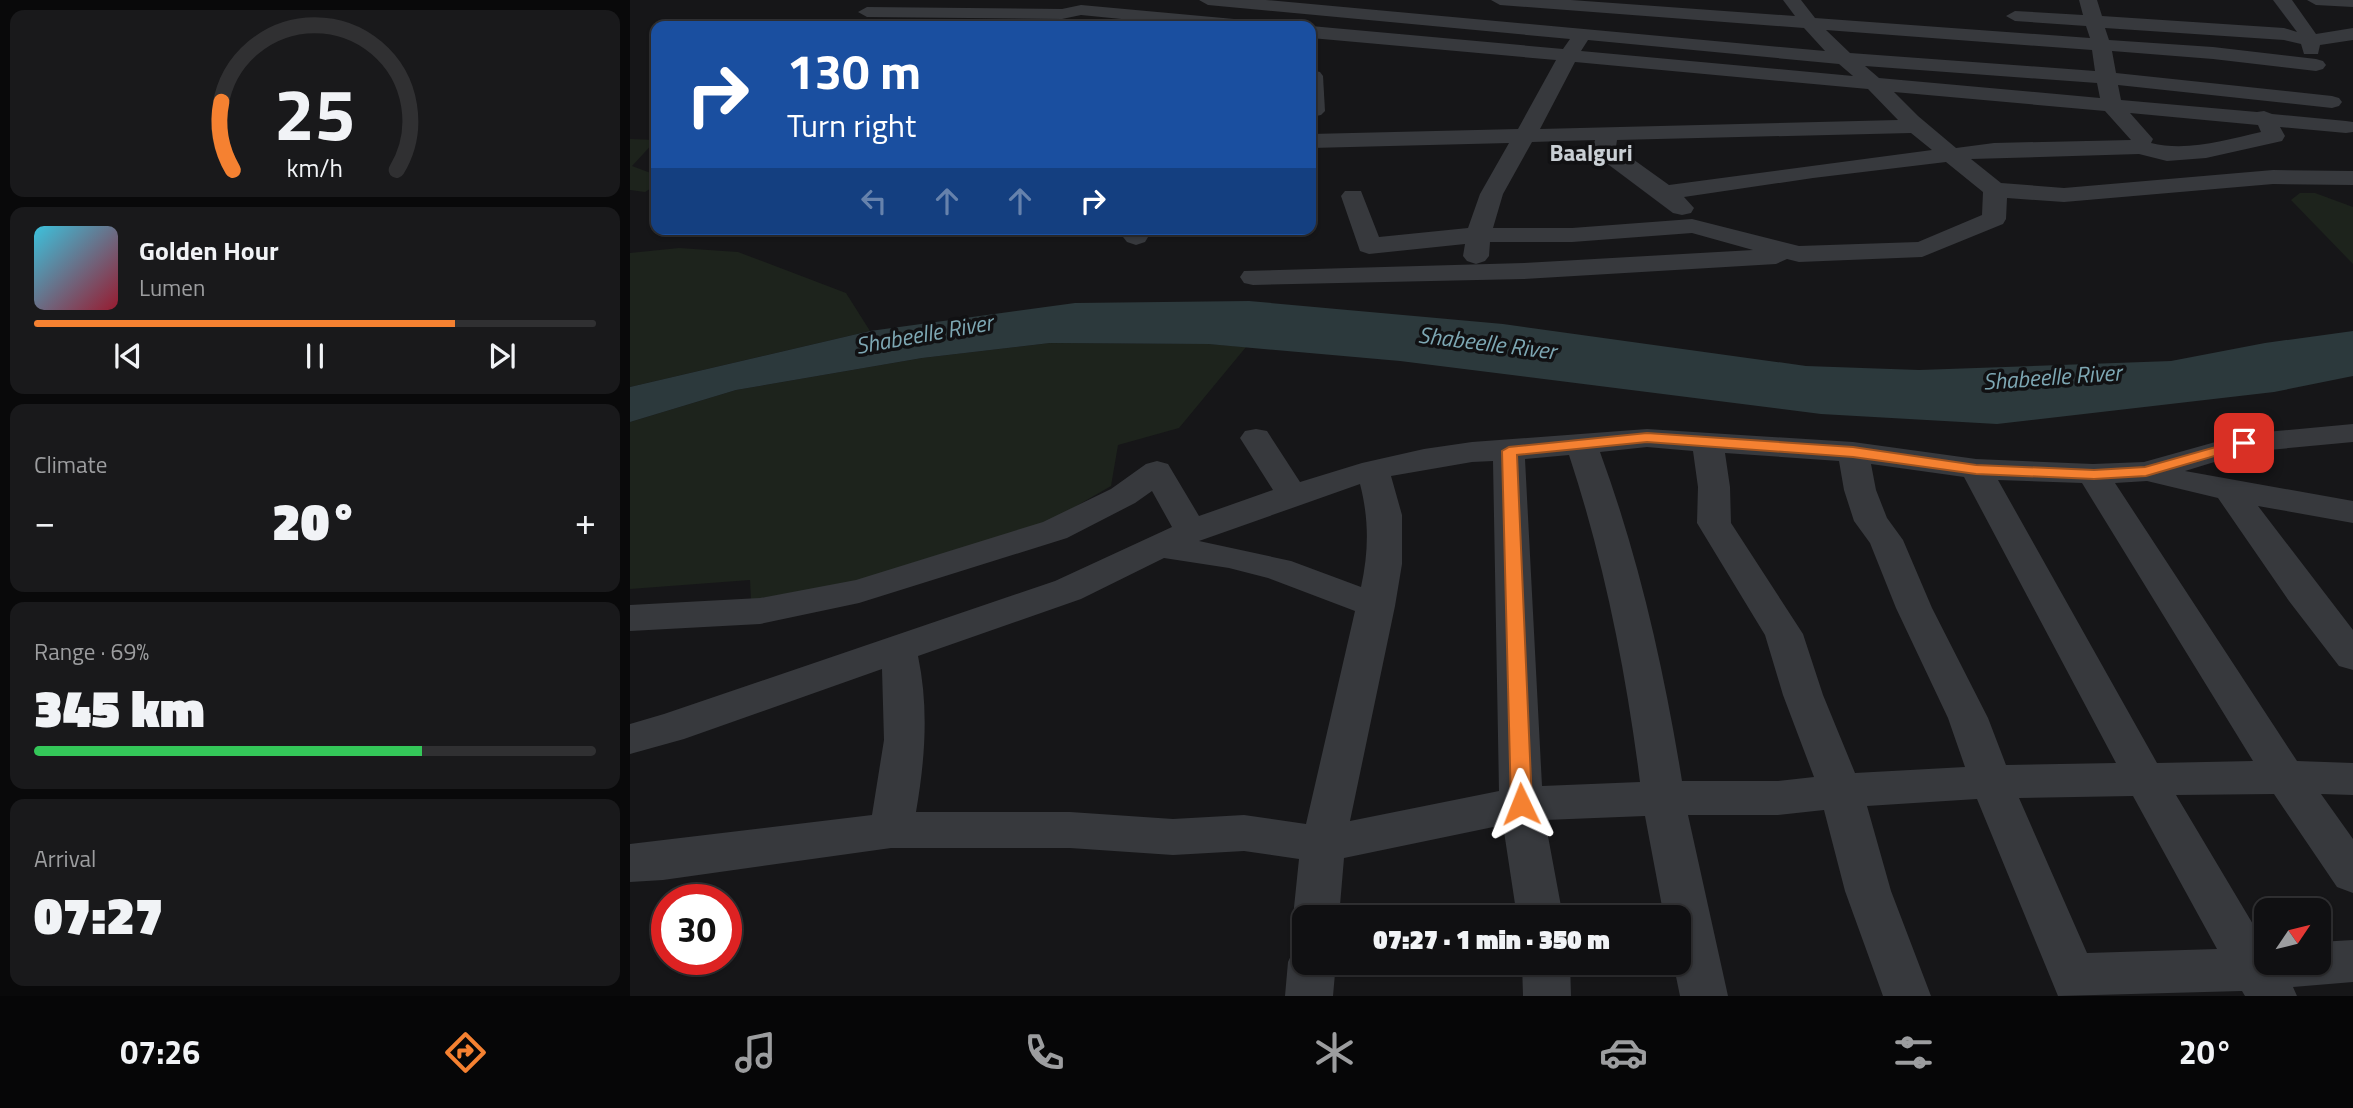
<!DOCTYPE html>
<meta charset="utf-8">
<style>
body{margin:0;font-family:"Titillium Web",sans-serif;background:#19191b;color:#f1f3f6;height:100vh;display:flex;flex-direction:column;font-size:26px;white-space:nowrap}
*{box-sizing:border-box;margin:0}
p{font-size:23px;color:#9c9d9f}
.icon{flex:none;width:38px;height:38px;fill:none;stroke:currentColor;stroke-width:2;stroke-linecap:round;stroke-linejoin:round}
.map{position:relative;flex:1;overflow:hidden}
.drawer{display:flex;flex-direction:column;gap:10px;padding:10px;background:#09090a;width:630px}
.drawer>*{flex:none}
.hud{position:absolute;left:21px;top:21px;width:665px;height:214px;border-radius:14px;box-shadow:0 2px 5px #0004,0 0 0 2px #303032;background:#1a4fa0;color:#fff;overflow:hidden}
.needle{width:46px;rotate:55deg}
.fabs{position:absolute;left:1624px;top:898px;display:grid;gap:14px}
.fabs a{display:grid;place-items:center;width:77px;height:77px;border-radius:14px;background:#101012;box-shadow:0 2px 5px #0004,0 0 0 2px #303032;font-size:35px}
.speed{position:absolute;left:21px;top:884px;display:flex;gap:14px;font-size:35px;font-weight:700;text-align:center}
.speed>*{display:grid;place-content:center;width:91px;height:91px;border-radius:50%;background:#101012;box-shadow:0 2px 5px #0004,0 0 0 2px #303032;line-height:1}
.speed .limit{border:10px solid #d22;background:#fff;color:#111}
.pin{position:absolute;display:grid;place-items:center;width:60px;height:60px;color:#fff;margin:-30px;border-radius:14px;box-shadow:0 4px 10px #0006}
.me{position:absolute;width:77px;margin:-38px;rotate:358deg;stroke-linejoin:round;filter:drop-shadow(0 0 5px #0008)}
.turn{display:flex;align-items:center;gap:24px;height:147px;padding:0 21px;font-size:32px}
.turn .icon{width:91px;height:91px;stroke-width:2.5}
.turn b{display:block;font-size:49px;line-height:60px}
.lanes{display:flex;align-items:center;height:66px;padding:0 21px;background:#0003;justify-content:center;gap:35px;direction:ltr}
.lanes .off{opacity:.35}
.big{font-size:52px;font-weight:800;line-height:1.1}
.drawer .tile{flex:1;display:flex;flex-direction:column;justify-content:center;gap:10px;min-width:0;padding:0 24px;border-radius:14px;background:#19191b}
.drawer .dial{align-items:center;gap:0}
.dial svg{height:182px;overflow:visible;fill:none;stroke:#303032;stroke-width:7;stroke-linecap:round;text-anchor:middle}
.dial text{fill:#f1f3f6;stroke:none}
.song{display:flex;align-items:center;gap:21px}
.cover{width:84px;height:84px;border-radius:10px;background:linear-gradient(135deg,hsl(190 70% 55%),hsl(350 70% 35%))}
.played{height:7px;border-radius:4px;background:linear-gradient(90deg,#f58131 75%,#303032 75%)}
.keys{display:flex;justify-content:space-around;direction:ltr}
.heat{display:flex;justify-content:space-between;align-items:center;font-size:38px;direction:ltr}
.charge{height:10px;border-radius:5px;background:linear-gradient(90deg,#34c759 69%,#303032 0)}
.trip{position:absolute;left:662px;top:905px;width:399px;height:70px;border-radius:14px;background:#101012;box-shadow:0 2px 5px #0004,0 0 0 2px #303032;font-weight:800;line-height:70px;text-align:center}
.tabs{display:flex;height:112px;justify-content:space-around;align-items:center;background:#060607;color:#9c9d9f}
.tabs .icon{width:49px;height:49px}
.tabs .on{color:#f58131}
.tabs b{font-size:32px;color:#f1f3f6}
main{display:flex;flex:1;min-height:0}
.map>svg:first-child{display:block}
.green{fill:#1d231c}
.water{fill:#2c393c}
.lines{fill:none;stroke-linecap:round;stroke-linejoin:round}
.minor{fill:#37393d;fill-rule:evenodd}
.route{fill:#f58131;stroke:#9f5420;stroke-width:2}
.labels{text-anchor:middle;stroke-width:7;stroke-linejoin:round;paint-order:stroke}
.far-district-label{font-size:23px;font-weight:bold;fill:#c9cfd4;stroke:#111113}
.water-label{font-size:23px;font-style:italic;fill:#7ea8b4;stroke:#111113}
</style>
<main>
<section class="drawer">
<div class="tile dial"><svg viewBox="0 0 100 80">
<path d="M14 69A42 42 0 1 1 86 69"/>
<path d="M14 69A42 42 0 0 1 9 39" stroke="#f58131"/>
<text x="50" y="56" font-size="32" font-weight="700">25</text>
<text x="50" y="72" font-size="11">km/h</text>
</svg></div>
<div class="tile">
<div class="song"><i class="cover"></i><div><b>Golden Hour</b><p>Lumen</p></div></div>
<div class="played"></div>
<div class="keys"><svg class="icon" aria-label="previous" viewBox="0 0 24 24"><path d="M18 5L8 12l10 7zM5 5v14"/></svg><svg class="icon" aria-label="pause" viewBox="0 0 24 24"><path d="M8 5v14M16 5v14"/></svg><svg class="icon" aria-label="next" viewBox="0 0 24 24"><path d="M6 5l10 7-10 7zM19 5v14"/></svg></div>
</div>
<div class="tile"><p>Climate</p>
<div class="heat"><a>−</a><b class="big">20°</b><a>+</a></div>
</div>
<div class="tile"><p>Range · 69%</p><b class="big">345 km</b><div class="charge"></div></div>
<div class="tile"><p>Arrival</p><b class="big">07:27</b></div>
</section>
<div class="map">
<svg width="1723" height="996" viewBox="0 0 1723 996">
<rect width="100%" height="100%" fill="#161618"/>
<g class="green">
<path d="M0 139 26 140 2 166 26 175V185L15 192 0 190Z"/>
<path d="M1670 193H1685L1723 207V264L1661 200Z"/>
<path d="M49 248 108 252 216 293 240 331 0 387V253Z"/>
<path d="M420 343 578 344 616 347 549 428 488 445 481 486 422 520 236 580 121 600 120 580 0 589V422L106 390 292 358Z"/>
</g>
<path class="water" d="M619 301 873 324 1176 366 1289 370 1541 361 1635 343 1723 331V376L1644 392 1367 424 1191 414 770 361 578 344 420 343 292 358 106 390 0 422V387L240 331 445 303Z"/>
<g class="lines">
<g class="minor">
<path d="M569 0H636L1195 51 1174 28 870 5 861 0H941L1165 16 1153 0H1171L1185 18 1460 38 1456 26 1385 21 1376 16 1385 11 1453 15 1449 0H1467L1472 16 1654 28 1667 32 1643 0H1662L1686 34 1723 28V40L1690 45 1688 54H1674L1671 44 1654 40 1475 28 1479 40 1583 47 1686 59 1693 61 1696 65 1693 69 1686 71 1583 59 1482 51 1486 73 1702 96 1709 98 1712 102 1709 106 1702 108 1488 85 1491 100 1627 112 1634 111 1642 114 1716 121 1723 122V132L1716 133 1650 127 1655 136 1652 141 1576 158 1537 161 1509 154 1341 159 1371 183 1434 188 1643 170 1723 171V185L1643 184 1434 202 1377 198 1376 219 1373 224 1292 257 1169 262 1157 259 1146 264 894 279 623 285 614 283 610 277 614 271 894 263 1123 250 1062 233 942 242H860L859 256 855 261 846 264 837 261 833 256 835 244 739 254 730 251 711 196 715 191H731L749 237 838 228 850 194 879 143 681 148V134L888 129 926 60 681 38V26L933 49 940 39 578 5ZM1196 30 1462 50 1465 71 1220 53ZM958 40 1209 64 1223 76 951 51ZM945 62 1238 89 1268 120 910 129ZM1235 66 1467 83 1470 98 1249 78ZM1264 92 1475 111 1501 140 1364 143 1326 148 1288 116ZM1500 113 1628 125 1631 132C1596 140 1557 152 1521 143L1523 139ZM1281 133 1302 150 1039 185 986 147 987 140ZM965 140 963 149 975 162 1043 213 1052 215 1061 213 1064 208 1054 197 1183 178 1316 162 1353 192 1352 215 1288 242 1169 246 1062 219 942 228H863L873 194 902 142Z"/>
<path d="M1677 0H1723V7L1686 5Z"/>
<path d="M451 5 615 20 624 26H562L451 15 432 19 237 17 228 12 237 7 432 9Z"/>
<path d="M681 70 690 72 693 76 695 111 691 115 681 117Z"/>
<path d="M498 229H523L515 242 506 245 497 242 493 237Z"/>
<path d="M1723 424V442L1617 452 1555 471 1723 501V523L1628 506 1723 630V670L1709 666 1659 601 1588 498 1517 481 1485 483 1667 761 1723 763V795L1691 794 1723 839V893L1707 887 1644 794 1546 795 1636 946V962H1689V942L1723 940V982L1663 987 1667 996H1615L1612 991 1428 996 1347 799 1237 806 1261 891 1301 996H1253L1215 891 1194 810 1148 815H1058L1098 996H1050L1043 962H1048V917H1034L1015 816 915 820 933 917H887L873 825 714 858 709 917H674V933L670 931 663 917 669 859 614 851 543 855 440 848H261L33 880 0 882V844L242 815 254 740 252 669 54 739 0 754V724L34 714 425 581 542 527 522 491 505 503 437 538 229 603 130 624 0 631V605L130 598 226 580 413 522 481 489 516 464 527 461 538 464 569 516 643 490 610 438 615 431 626 429 637 431 670 482 732 463 794 449 842 442 1017 429 1223 442 1346 459 1463 464 1514 462 1614 434ZM1017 447 1063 451 1068 487 1067 523 1135 635 1153 695 1184 777 1148 781H1052C1034 669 1009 558 970 452ZM1095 453 1209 461 1214 490 1224 521 1240 543 1266 608 1318 718 1335 767 1225 773 1193 695 1173 634 1101 523 1100 487ZM939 455C974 561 996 671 1010 782L912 786 895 459ZM863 461 869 791 720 821 765 606 772 564V515L761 476 842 462ZM1241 464 1334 477 1486 763 1376 765 1358 718 1302 608 1273 540 1257 518 1246 490ZM1368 480 1452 483 1623 761 1527 763ZM730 484C739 519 739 551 731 587L661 561 569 541ZM534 558 599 568 638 578 725 611 676 824 614 815 543 819 440 812H286C295 760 299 708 288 656L451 599ZM1503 796 1587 949 1457 953 1389 798Z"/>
<path d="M674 944V962H706L703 996H655L658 962 665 947Z"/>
<path d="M892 962H940L941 996H893Z"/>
</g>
</g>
<path class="route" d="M1017 433 1223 447 1346 465 1464 470 1515 467 1614 439 1621 443 1619 446 1516 476 1464 479 1346 474 1223 457 1017 442 887 455 902 804 899 810 891 812 884 810 881 804 872 451 879 447Z"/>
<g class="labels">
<g class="far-district-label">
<text x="961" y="161">Baalguri</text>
</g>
<g class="water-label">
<text transform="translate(294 334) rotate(-10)" y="8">Shabeelle River</text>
<text transform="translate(857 343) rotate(7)" y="8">Shabeelle River</text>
<text transform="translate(1422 377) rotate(-4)" y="8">Shabeelle River</text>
</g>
</g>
</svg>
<div class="fabs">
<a><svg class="needle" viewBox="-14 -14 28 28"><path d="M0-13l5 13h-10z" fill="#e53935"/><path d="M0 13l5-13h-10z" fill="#9c9d9f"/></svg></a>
</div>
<div class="speed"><div class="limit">30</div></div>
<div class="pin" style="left:1614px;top:443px;background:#d93025"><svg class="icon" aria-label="arrive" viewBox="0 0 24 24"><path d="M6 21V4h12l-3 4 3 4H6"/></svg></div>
<svg class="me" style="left:891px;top:804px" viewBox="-20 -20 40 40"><path d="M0-17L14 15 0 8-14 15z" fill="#f58131" stroke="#fff" stroke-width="4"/></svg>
<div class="trip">07:27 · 1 min · 350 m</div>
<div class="hud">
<div class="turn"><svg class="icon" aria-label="right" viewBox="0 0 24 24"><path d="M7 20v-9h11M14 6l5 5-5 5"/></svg><div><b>130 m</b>Turn right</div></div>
<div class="lanes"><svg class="icon off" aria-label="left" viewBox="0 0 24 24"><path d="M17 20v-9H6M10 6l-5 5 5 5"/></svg><svg class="icon off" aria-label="ahead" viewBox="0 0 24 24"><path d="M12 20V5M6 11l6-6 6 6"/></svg><svg class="icon off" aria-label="ahead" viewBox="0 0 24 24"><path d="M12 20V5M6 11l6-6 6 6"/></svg><svg class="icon" aria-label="right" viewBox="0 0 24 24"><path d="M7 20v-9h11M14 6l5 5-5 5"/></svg></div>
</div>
</div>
</main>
<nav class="tabs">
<b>07:26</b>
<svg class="icon on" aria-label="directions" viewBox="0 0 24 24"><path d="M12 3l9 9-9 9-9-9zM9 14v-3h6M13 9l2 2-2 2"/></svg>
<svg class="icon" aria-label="music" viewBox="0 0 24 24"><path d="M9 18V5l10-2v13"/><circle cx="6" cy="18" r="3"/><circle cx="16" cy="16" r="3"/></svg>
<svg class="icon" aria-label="phone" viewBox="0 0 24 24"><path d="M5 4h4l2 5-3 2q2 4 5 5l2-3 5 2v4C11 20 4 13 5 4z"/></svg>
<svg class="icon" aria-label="climate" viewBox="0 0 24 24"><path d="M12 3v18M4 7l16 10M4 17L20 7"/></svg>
<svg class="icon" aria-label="car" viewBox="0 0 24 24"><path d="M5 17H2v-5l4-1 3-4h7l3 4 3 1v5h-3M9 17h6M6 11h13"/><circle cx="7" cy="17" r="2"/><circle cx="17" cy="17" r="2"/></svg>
<svg class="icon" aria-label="filters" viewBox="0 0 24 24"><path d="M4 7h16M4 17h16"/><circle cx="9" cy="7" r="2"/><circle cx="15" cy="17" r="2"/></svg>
<b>20°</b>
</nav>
